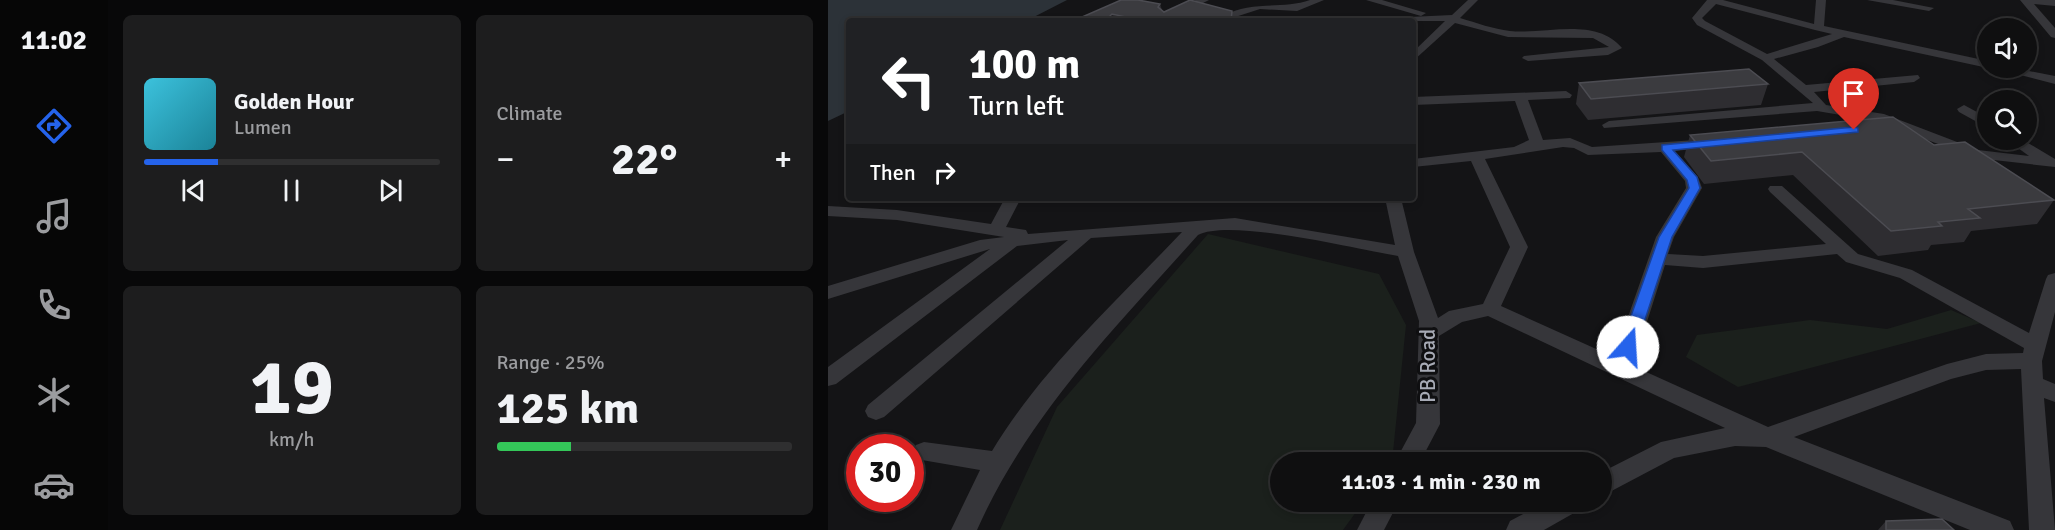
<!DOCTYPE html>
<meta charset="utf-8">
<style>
body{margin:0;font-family:Signika,sans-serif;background:#1d1d1e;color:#f1f3f6;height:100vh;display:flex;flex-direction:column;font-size:22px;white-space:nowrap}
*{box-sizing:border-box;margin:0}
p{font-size:20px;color:#9b9c9f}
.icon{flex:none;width:33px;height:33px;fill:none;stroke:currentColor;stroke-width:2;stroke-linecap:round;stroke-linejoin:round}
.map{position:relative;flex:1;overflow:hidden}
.drawer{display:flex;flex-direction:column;gap:15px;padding:15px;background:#080809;width:720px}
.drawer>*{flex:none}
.top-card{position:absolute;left:18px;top:18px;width:570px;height:183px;border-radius:6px;box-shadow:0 3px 9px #0003,0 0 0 2px #2f2f30;background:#202124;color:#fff;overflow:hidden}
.tools{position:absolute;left:1149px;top:18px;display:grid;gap:12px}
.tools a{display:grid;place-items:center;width:60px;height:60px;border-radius:50%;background:#0f0f10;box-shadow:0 3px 9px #0003,0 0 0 2px #2f2f30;font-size:30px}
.speed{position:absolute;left:18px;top:434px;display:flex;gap:12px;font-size:30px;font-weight:700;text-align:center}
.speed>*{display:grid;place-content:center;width:78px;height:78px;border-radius:50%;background:#0f0f10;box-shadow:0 3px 9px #0003,0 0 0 2px #2f2f30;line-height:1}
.speed .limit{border:9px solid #d22;background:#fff;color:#111}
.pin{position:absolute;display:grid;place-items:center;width:51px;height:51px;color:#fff;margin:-62px -26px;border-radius:50% 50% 50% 0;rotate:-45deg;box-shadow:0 0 6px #0007}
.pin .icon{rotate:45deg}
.me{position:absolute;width:66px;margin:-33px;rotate:19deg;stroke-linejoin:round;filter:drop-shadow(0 0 4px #0008)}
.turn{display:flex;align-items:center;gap:21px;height:126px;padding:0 24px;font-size:27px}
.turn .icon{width:78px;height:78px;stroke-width:2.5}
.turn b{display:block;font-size:42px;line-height:51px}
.then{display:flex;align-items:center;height:57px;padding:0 24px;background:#0003;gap:12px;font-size:22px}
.big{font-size:45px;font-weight:700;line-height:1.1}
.drawer .tile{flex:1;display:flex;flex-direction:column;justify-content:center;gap:9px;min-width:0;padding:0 21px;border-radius:9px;background:#1d1d1e}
.drawer .dial{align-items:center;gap:0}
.dial b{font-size:78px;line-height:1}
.song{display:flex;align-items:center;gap:18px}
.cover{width:72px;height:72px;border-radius:9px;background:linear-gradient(135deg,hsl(190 70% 55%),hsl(190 70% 35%))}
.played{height:6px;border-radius:3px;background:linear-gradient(90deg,#2563eb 25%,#2f2f30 25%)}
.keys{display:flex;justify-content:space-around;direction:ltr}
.heat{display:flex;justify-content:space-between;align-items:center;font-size:33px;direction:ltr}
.charge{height:9px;border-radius:4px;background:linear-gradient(90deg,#34c759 25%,#2f2f30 0)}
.drawer .tiles{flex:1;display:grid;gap:15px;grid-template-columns:repeat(2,1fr)}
.trip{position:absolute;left:442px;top:452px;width:342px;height:60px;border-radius:30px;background:#0f0f10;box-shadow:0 3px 9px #0003,0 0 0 2px #2f2f30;font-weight:700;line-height:60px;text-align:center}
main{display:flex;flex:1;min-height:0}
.menu{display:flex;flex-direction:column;width:108px;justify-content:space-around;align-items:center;background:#060606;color:#9b9c9f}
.menu .icon{width:42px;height:42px}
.menu .selected{color:#2563eb}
.menu b{font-size:27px;color:#f1f3f6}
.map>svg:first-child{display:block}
.green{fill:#1b201c}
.water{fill:#2c3238}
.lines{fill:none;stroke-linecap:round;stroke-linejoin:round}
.minor{fill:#36363a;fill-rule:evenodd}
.wall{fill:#2e2d31}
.shaded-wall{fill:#1e1e20}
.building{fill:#3b3b3f;stroke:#4c4c52;stroke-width:1.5}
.route{fill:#2563eb;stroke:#184099;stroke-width:1.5}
.labels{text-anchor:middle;stroke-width:6;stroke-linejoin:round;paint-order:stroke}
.street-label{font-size:21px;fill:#a7aab5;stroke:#0f0f11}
</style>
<main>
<nav class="menu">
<b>11:02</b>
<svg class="icon selected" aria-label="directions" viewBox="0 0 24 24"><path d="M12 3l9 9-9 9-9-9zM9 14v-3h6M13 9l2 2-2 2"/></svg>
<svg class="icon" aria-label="music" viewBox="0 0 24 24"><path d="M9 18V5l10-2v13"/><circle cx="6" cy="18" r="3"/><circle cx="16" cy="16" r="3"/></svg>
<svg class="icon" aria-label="phone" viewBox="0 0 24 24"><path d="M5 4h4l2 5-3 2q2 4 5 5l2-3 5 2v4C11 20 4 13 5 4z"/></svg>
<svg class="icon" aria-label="climate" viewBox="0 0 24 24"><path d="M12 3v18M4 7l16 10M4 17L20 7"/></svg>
<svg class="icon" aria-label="car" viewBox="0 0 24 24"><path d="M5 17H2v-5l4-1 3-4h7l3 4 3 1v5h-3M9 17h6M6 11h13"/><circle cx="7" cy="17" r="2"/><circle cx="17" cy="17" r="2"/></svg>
</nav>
<section class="drawer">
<div class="tiles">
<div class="tile">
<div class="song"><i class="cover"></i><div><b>Golden Hour</b><p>Lumen</p></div></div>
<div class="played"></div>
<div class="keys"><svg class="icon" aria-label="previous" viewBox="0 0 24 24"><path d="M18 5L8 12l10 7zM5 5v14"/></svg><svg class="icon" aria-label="pause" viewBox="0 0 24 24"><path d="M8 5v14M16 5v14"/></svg><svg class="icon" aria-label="next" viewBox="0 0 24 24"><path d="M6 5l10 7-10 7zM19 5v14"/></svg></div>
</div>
<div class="tile"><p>Climate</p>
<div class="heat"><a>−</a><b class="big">22°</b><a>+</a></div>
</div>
<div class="tile dial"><b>19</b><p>km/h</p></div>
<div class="tile"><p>Range · 25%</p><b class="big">125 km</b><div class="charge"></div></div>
</div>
</section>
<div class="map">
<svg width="1227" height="530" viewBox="0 0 1227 530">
<rect width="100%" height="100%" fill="#141416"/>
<g class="green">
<path d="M380 234 551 274 578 325 564 462H453V501H536L515 530H172L229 407Z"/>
<path d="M1123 310 1153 323 910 387 858 357 869 335 982 320 1059 329Z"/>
</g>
<path class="water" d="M0 0H239L198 21H21V111L0 121Z"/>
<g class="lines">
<g class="minor">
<path d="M368 0H381L339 21H326Z"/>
<path d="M482 0H496L469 11 432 9 401 19 396 16C421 0 454 10 482 0Z"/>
<path d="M538 0H554L598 13 593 16Z"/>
<path d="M640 0H650L632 18C649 23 665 29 682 31 717 35 767 16 794 48L780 55 700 61 694 58 696 56 781 47 765 38 680 37 627 23 585 61V52L617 21H555L560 18 624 15Z"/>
<path d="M879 0H895L986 24 988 0H998L996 26 1160 61V68H1164H1160L1016 37 990 47 946 59 978 85 1090 75 1092 78 1086 82 986 92 998 105 1056 114 1150 150 1201 156 1179 140H1195L1227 159V167L1148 158 1048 121 989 111 776 128 774 125 781 121 985 103 934 60 869 25 864 18ZM888 4 987 30 1004 34 939 54 877 21 874 18Z"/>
<path d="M1039 0H1065L1106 8 1101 11Z"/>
<path d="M1192 0H1227V6L1206 4 1227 28V38L1223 37Z"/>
<path d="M1165 68H1185L1227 76V84Z"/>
<path d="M738 91 744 95 742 98 700 100 715 140 742 138 764 147 883 139 890 143 883 147 847 151 870 177 874 188 846 237 840 254 875 256 998 244 942 192 940 189 942 186H954L1030 254 1084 270 1201 333 1218 279 1220 275 1227 273V312L1214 361 1215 379 1227 384V402L1216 398 1227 530H1201L1193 369 1158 370 1123 379 966 437 1182 521 1186 530H1142L938 447 907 446 846 458 774 496V472L833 442 897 428 660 316 634 322 611 336 612 424 592 462H567L588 423 591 321 570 256C528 249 402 218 370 235 287 328 200 415 149 530H123L152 470 88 459 84 452 88 445 96 442 164 451C214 368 289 301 354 232L263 238 56 417 48 420 40 417 37 411 40 405 240 240 189 246 8 384 0 386V367L162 249 0 299V286L152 240 176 237 69 220 0 216V206L69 210 163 224 177 198H193L178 227 198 230 200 234 407 218 567 245 557 198H573L586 252 610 318 621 311 655 304 682 247 643 161 585 167V159L686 147 701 140 687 101 585 105V97ZM735 147 746 148 760 155 833 152 857 181 858 188 828 237 786 357 673 306 700 247 657 159ZM1009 254 1018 262 1072 278 1196 348 1195 353 1158 354 1119 364 940 427 805 366 837 265 875 268Z"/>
<path d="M1136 105 1160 118V128L1131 112 1129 109Z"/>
<path d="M544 501H571L556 530H529Z"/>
<path d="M720 501H757L753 509 716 530H678L682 521Z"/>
</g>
</g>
<g class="wall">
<path d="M332 4 334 10 336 12 406 21H245Z"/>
<path d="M751 83 940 84 933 105 760 120 748 104Z"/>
<path d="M862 135 1106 145 1226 200 1209 224 1143 231 1136 242 1103 245 1100 250 1050 256 965 175 876 184 856 157Z"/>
<path d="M1058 521 1126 530H1050Z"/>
</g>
<path class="shaded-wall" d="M284 14 286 21H277Z"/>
<g class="building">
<path d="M293 0H310L332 4 330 7 336 12 362 0 404 11 403 21H312V20L284 14 277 21H245Z"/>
<path d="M921 69 940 84 763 99 751 83Z"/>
<path d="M1065 117 1106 145 1137 142 1226 200 1140 209 1152 218 1110 222 1114 226 1063 231 974 152 883 161 862 135Z"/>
<path d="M1114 519 1126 530H1058V521Z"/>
</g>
<path class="route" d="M1026 127 1030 128V132L845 150 869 177 872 188 844 237 808 347 806 351H795L792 347 831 237 861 188 859 180 834 150V145Z"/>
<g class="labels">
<g class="street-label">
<text transform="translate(600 366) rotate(-90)" y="7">PB Road</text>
</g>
</g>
</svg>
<div class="tools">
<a><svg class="icon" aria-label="sound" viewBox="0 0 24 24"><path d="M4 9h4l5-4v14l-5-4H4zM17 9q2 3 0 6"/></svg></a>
<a><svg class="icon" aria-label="search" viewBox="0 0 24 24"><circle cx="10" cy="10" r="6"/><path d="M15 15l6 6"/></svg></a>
</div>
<div class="speed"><div class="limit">30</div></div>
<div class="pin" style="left:1026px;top:130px;background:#d93025"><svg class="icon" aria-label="arrive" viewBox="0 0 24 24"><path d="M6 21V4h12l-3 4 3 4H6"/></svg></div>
<svg class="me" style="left:800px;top:347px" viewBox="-20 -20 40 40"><circle r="19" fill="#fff"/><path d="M0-13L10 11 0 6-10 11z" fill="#2563eb"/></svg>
<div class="trip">11:03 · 1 min · 230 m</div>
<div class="top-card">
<div class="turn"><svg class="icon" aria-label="left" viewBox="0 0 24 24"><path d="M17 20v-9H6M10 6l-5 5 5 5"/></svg><div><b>100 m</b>Turn left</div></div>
<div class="then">Then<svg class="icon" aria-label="right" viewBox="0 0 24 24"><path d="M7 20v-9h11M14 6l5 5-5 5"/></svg></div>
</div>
</div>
</main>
